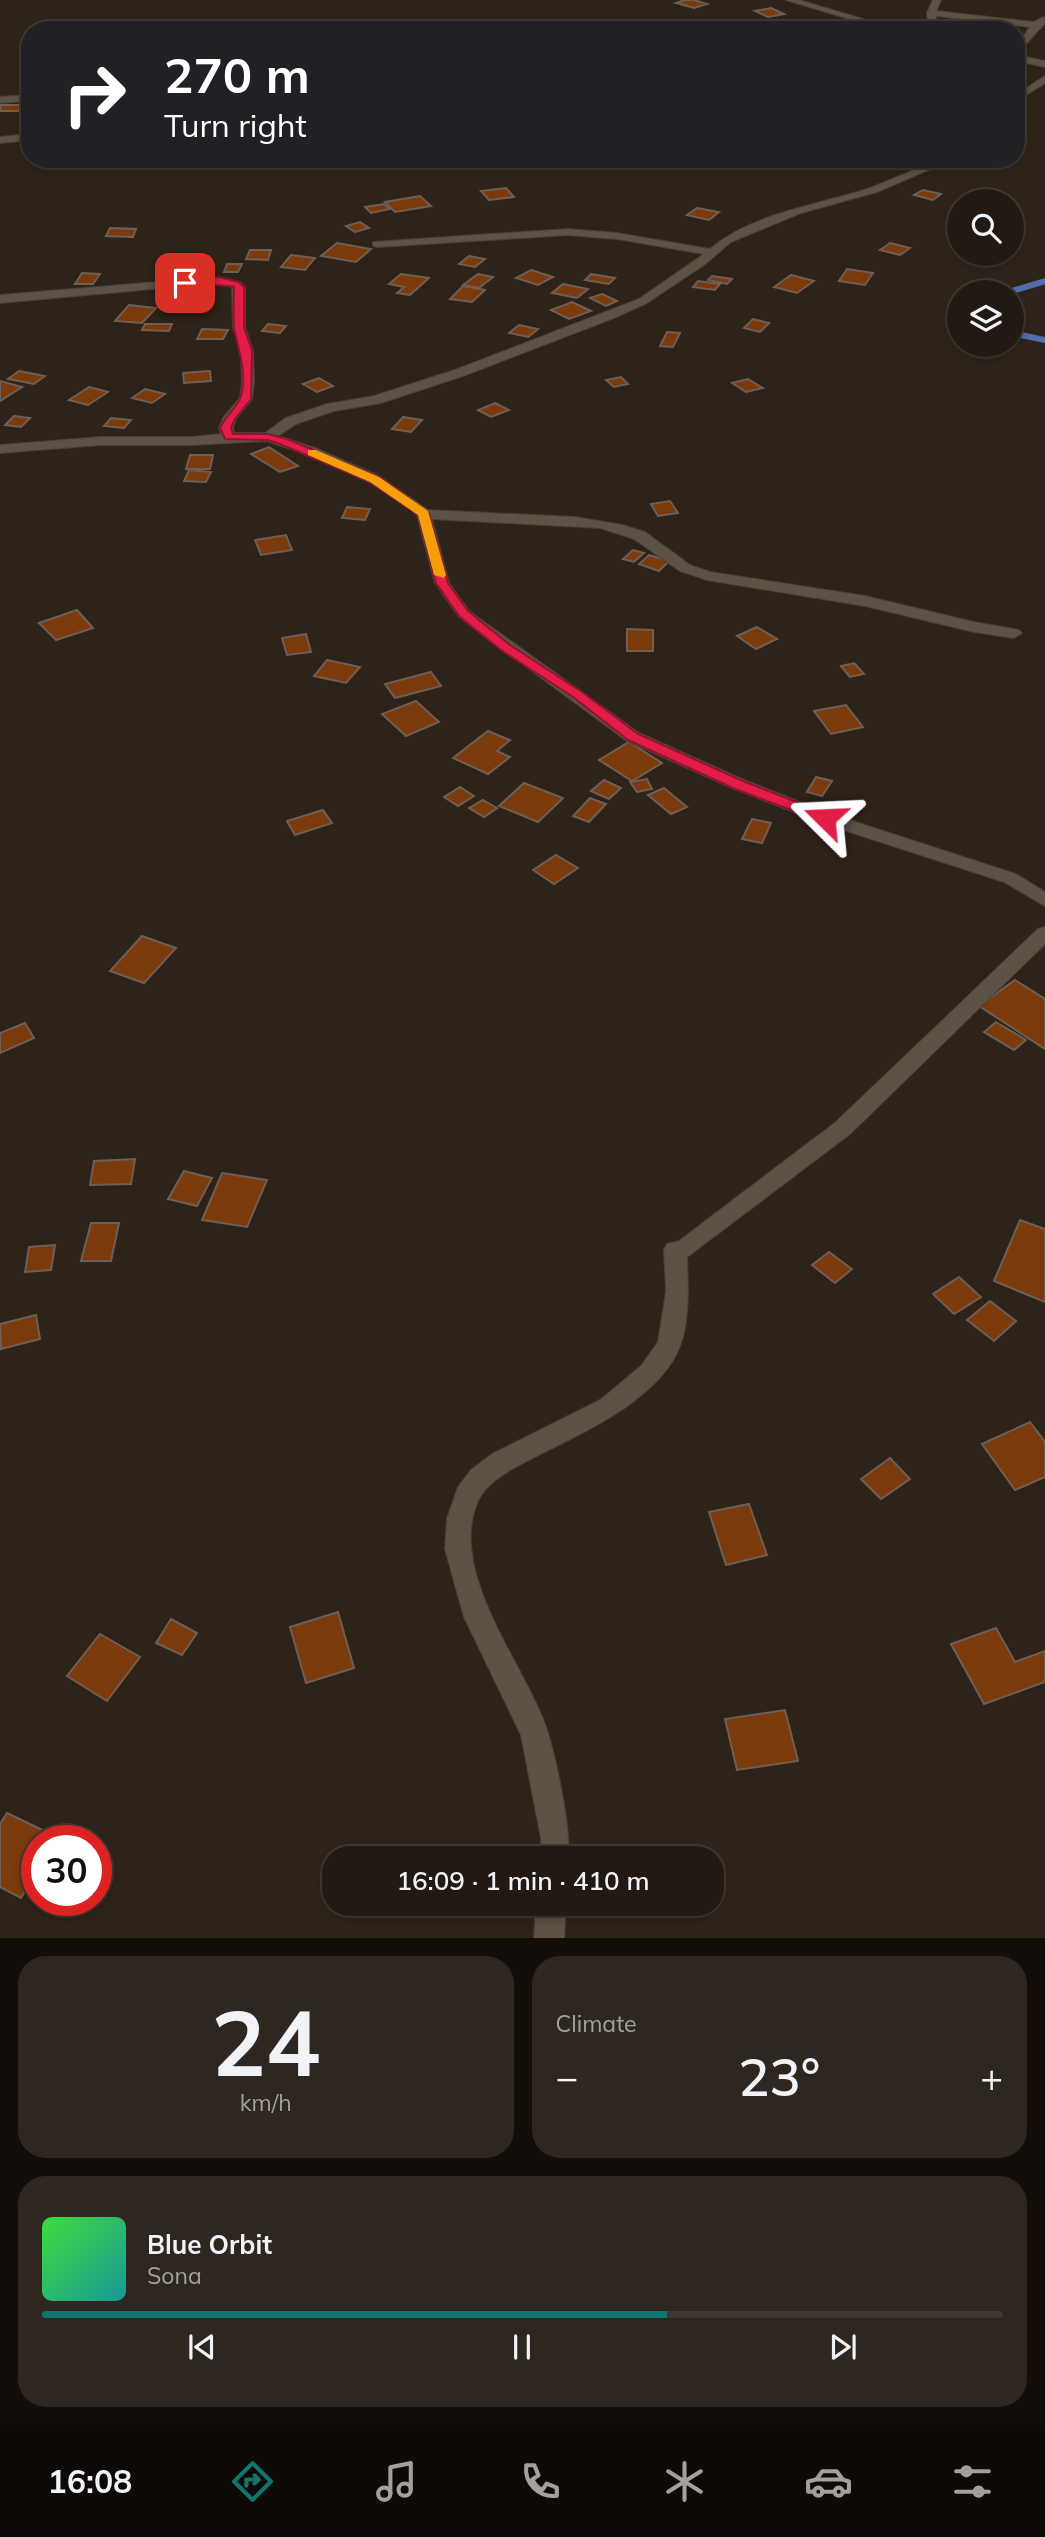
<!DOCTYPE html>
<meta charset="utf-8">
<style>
body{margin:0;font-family:Mulish,sans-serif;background:#2e2720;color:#f1f3f6;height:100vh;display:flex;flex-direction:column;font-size:26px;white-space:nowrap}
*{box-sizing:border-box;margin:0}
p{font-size:23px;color:#a2a19f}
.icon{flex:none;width:38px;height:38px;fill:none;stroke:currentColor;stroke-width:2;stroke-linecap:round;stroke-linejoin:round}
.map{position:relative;height:1938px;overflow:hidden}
.sheet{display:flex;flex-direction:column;gap:18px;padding:18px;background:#130e0a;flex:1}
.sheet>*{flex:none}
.guide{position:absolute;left:21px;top:21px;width:1004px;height:147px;border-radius:28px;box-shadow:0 4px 10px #0003,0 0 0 2px #3f3832;background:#202124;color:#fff;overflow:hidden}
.controls{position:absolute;left:947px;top:189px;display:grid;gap:14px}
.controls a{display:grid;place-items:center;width:77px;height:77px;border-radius:50%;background:#221a12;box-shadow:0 4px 10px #0003,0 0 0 2px #3f3832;font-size:35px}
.speed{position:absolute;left:21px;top:1825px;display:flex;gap:14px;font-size:35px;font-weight:700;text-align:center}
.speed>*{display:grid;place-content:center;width:91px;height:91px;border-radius:50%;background:#221a12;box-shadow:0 4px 10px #0003,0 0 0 2px #3f3832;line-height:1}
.speed .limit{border:10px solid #d22;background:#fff;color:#111}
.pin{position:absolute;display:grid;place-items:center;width:60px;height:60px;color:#fff;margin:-30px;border-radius:14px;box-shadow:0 4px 10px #0006}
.me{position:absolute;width:77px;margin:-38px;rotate:291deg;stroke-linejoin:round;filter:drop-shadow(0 0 5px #0008)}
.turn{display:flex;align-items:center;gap:24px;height:147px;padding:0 28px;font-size:32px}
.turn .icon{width:91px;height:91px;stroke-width:2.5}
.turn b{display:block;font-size:49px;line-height:60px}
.big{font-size:52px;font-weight:600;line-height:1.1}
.sheet .card{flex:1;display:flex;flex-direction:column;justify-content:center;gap:10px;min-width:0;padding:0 24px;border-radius:28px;background:#2e2720}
.sheet .dial{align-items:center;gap:0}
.dial b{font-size:91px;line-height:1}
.song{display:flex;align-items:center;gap:21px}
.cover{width:84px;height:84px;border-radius:10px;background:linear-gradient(135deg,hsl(120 70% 55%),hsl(180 70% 35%))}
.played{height:7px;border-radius:4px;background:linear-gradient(90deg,#0f766e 65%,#3f3832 65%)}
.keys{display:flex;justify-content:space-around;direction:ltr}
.heat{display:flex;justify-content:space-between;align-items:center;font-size:38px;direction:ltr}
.sheet .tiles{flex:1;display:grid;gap:18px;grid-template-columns:1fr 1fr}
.card:last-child{grid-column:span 2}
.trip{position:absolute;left:322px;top:1846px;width:402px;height:70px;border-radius:28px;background:#221a12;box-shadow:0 4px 10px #0003,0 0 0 2px #3f3832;font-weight:600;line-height:70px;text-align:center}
.dock{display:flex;height:112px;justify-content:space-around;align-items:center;background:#0e0a07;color:#a2a19f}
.dock .icon{width:49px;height:49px}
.dock .current{color:#0f766e}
.dock b{font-size:32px;color:#f1f3f6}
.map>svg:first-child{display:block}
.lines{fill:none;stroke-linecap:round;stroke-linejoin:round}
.stream{stroke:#516dac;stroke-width:6}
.building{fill:#7a3a0b;stroke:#6e5e55;stroke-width:2}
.minor-casing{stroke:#493f37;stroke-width:2}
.minor{fill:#5e5145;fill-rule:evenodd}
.route{fill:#e11d48;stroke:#92132f;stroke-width:2}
.slow{fill:#f59e0b}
</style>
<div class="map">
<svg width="1045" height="1939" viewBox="0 0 1045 1939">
<rect width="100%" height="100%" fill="#2e2318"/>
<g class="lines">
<g class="stream">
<path d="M1009 292 1045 281"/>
<path d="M1012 333 1045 340"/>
</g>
</g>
<g class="building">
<path d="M685 0H694L707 4 694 8 676 3Z"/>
<path d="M771 8 784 14 768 17 755 11Z"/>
<path d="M22 105 18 111H0L1 105Z"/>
<path d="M506 188 514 197 489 200 481 191Z"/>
<path d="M923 190 941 194 933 200 914 195Z"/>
<path d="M420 196 431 206 395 212 385 202Z"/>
<path d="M384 204 390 209 371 213 365 207Z"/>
<path d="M697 208 719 212 709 220 687 215Z"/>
<path d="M360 222 369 228 355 232 346 226Z"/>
<path d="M110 228 136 229 133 237 106 236Z"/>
<path d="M337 243 371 249 356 262 321 256Z"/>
<path d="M890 243 910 248 900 255 880 250Z"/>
<path d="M250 250H271L268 260 246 259Z"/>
<path d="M291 255 315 258 305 270 281 267Z"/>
<path d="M469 256 485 259 475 267 459 264Z"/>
<path d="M227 264H242L238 272H224Z"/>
<path d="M847 269 873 273 865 285 839 281Z"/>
<path d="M531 270 553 277 538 285 516 278Z"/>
<path d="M82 273 100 274 93 284H75Z"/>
<path d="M401 274 429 278 410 295 397 293 404 287 389 284Z"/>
<path d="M478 274 493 277 479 288 463 285Z"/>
<path d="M591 274 615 278 609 284 585 280Z"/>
<path d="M791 275 814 281 797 293 774 287Z"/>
<path d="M712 276 732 279 727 284 708 280Z"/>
<path d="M698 281 720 284 715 290 693 287Z"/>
<path d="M563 284 588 289 577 298 552 293Z"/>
<path d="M463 286 485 290 472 302 450 299Z"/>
<path d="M602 294 617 301 606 306 590 298Z"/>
<path d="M165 299 206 301 202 308 160 307Z"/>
<path d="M572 302 591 311 569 319 551 310Z"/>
<path d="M129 305 156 308 142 323 115 321Z"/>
<path d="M753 319 769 323 760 332 744 328Z"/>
<path d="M145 324H172L169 331 142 330Z"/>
<path d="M268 324 286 326 280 333 262 331Z"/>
<path d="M519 325 538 329 528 337 509 333Z"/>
<path d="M202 329 228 330 223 339H197Z"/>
<path d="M667 332 680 333 673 347 660 346Z"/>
<path d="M19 371 45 376 34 384 8 379Z"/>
<path d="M210 371 211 381 184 383 183 373Z"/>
<path d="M621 377 628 384 614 387 606 380Z"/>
<path d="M319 378 333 386 317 392 303 384Z"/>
<path d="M748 379 763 388 746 392 732 383Z"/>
<path d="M0 381 22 387 0 401Z"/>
<path d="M89 387 108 392 88 405 69 400Z"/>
<path d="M145 389 165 394 152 403 132 398Z"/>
<path d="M495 403 509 410 491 417 478 410Z"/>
<path d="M14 416 30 418 21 427 5 425Z"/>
<path d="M403 417 422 420 411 432 392 429Z"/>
<path d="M111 418 131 420 124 428 104 426Z"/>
<path d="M269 447 298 466 280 472 251 454Z"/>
<path d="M190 455H213L210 469H186Z"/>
<path d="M189 470 211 472 206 482 184 481Z"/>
<path d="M670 501 678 513 658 516 651 504Z"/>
<path d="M347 507 370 509 365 520 342 518Z"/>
<path d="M286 535 292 550 261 555 255 540Z"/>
<path d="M633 550 644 553 634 562 623 559Z"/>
<path d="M649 555 669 561 659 571 639 564Z"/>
<path d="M77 610 93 628 56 640 39 623Z"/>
<path d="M757 627 777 639 756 649 737 636Z"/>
<path d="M627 629 653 630V651H627Z"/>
<path d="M306 634 311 652 287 655 282 638Z"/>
<path d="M327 660 360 667 346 683 314 676Z"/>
<path d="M854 663 864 674 850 677 841 666Z"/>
<path d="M431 672 441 686 395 698 385 684Z"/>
<path d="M416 701 439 722 406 736 382 714Z"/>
<path d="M846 705 863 727 831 734 814 711Z"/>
<path d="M488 731 510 740 497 751 510 757 488 774 453 758Z"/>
<path d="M629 742 662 763 632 781 599 760Z"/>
<path d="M816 777 832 781 822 796 807 792Z"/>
<path d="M647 779 652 789 637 792 630 782Z"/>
<path d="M604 780 621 788 609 799 591 791Z"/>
<path d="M524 783 563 798 538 822 499 806Z"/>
<path d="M460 787 474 796 458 806 444 797Z"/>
<path d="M664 788 687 807 671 814 648 795Z"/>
<path d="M590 798 606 804 589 822 573 816Z"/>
<path d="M483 800 497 808 484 817 469 808Z"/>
<path d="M323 810 332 823 295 835 287 821Z"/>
<path d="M752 819 771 823 762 843 742 839Z"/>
<path d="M556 855 578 868 554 884 533 870Z"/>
<path d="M142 936 176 948 144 983 110 971Z"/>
<path d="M1015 980 1045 999V1049L979 1006Z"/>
<path d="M996 1022 1026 1040 1014 1050 984 1032Z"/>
<path d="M25 1023 34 1038 0 1053V1033Z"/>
<path d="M135 1159 131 1184 90 1185 94 1161Z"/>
<path d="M184 1171 212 1178 197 1206 168 1199Z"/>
<path d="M222 1173 267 1180 247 1227 202 1220Z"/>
<path d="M1020 1220 1045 1229V1302L994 1281Z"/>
<path d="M91 1223H119L111 1261H81Z"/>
<path d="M55 1245 51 1270 25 1272 29 1247Z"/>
<path d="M829 1252 852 1269 835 1283 812 1265Z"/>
<path d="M959 1277 981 1297 954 1314 933 1294Z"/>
<path d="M990 1301 1016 1321 994 1341 967 1320Z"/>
<path d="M36 1315 40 1339 1 1349 0 1324Z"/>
<path d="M1030 1422 1045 1442V1477L1015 1490 982 1444Z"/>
<path d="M890 1458 910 1479 881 1499 861 1479Z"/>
<path d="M749 1504 767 1555 726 1565 709 1512Z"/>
<path d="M338 1612 354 1668 306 1683 290 1627Z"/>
<path d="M171 1619 197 1633 182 1655 156 1643Z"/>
<path d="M996 1628 1015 1662 1045 1651V1682L984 1704 951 1644Z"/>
<path d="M100 1634 140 1657 107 1701 67 1676Z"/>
<path d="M785 1710 798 1761 737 1770 725 1719Z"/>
<path d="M7 1813 57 1837 55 1841H37V1871L21 1898 0 1887V1824Z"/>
</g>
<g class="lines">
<defs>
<g id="minor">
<path d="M786 0H799L900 30H886Z"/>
<path d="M933 0H941L936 11 1034 22 1044 17 1045 23 1017 54V45L1030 27 936 16 937 30H929L927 13Z"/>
<path d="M1017 55 1045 61V67L1017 61Z"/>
<path d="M1045 76V83L1017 101V94Z"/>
<path d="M30 95V101L0 103V97Z"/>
<path d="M30 134V140L0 143V137Z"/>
<path d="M939 159H954L877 192 801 213 731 242 704 265 647 303 614 318 463 376 381 403 334 411 296 424 278 436 315 448 379 476 428 510 575 517 623 525 645 532 690 565 710 572 865 596 974 622 1019 630 1022 633 1014 638 974 632 865 606 707 580 680 571 634 539 600 528 432 519 449 583 469 611 639 733 744 780 831 814 1016 874 1045 892V906L1004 882 819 822 732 788 627 741 459 617 435 583 417 515 407 506 369 482 305 454 267 441 192 445H101L0 453V445L101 437H192L221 434 219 428 223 418 240 398 242 382 241 351 233 327 232 287 218 283 0 303V295L218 277 240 282 245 287V327L253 351 254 382 252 399 236 419 233 428 234 433H265L286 418 327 404 374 396 455 370 639 299 704 254 617 239 568 235 377 247 373 246V242L568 229 617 233 710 249C752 213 819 205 870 188 893 179 916 169 939 159Z"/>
<path d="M1045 927V944L850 1134 687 1257C688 1285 690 1319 680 1346 660 1400 578 1435 531 1459 512 1469 487 1481 478 1501 446 1574 528 1668 548 1733 557 1764 571 1828 568 1858H540L541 1838 521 1735 464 1617 445 1549 447 1519 458 1487 471 1470 492 1454 600 1400 641 1366 658 1342 666 1292 664 1250 667 1244 679 1241 836 1122 1038 929Z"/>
<path d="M536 1904H566L564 1939H534Z"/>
</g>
</defs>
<use href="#minor" class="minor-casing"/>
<use href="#minor" class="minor"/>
</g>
<path class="route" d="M218 277 239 282 244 287V327L252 351 251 399 235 419 231 428 233 434H268L287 439 379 477 397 489 429 514 448 583 468 611 510 645 582 692 638 734 743 781 830 815 832 818 830 821H820L733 788 628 740 573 697 501 650 459 616 436 583 418 515 370 482 280 444 268 440 225 439 220 428C225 416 238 407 241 396 248 370 237 349 234 326 233 313 234 300 234 287 218 281 194 291 180 283L185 280Z"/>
<path class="slow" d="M308 450H316L379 477 428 511 446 575 444 578 434 575 418 515 370 482 308 455Z"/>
</svg>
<div class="controls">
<a><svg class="icon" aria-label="search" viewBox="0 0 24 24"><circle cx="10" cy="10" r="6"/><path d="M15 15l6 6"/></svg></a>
<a><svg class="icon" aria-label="layers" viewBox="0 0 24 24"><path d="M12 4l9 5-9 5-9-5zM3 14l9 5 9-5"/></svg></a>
</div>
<div class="speed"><div class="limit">30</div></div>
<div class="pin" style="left:185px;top:283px;background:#d93025"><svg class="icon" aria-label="arrive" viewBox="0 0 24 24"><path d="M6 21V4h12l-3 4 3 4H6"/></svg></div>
<svg class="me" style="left:825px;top:818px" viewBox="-20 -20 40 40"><path d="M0-17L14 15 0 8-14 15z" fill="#e11d48" stroke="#fff" stroke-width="4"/></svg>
<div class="trip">16:09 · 1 min · 410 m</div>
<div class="guide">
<div class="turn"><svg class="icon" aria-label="right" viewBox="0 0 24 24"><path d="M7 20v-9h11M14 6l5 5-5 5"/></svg><div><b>270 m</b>Turn right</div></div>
</div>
</div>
<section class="sheet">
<div class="tiles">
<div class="card dial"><b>24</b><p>km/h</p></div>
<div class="card"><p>Climate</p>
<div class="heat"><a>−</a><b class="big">23°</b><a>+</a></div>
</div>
<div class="card">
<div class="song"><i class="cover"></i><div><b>Blue Orbit</b><p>Sona</p></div></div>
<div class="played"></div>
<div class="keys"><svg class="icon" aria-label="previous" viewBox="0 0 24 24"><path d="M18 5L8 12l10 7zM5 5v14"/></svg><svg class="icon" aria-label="pause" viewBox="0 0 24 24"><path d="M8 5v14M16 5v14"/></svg><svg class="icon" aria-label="next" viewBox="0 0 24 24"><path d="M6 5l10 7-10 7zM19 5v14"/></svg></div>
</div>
</div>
</section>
<nav class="dock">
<b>16:08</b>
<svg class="icon current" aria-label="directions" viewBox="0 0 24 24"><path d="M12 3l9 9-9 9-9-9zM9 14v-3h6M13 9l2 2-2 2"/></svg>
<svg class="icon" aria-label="music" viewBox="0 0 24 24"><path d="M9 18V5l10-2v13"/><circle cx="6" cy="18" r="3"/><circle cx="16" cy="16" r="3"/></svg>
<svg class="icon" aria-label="phone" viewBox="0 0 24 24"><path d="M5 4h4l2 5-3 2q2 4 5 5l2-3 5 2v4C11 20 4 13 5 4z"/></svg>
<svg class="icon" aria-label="climate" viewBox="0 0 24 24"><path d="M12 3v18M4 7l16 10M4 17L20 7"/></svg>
<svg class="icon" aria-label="car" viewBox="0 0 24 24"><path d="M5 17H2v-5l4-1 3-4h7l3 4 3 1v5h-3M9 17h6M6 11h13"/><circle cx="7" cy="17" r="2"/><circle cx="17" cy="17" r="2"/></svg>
<svg class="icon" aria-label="filters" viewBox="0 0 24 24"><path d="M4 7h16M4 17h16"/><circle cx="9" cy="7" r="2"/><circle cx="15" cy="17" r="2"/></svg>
</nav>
